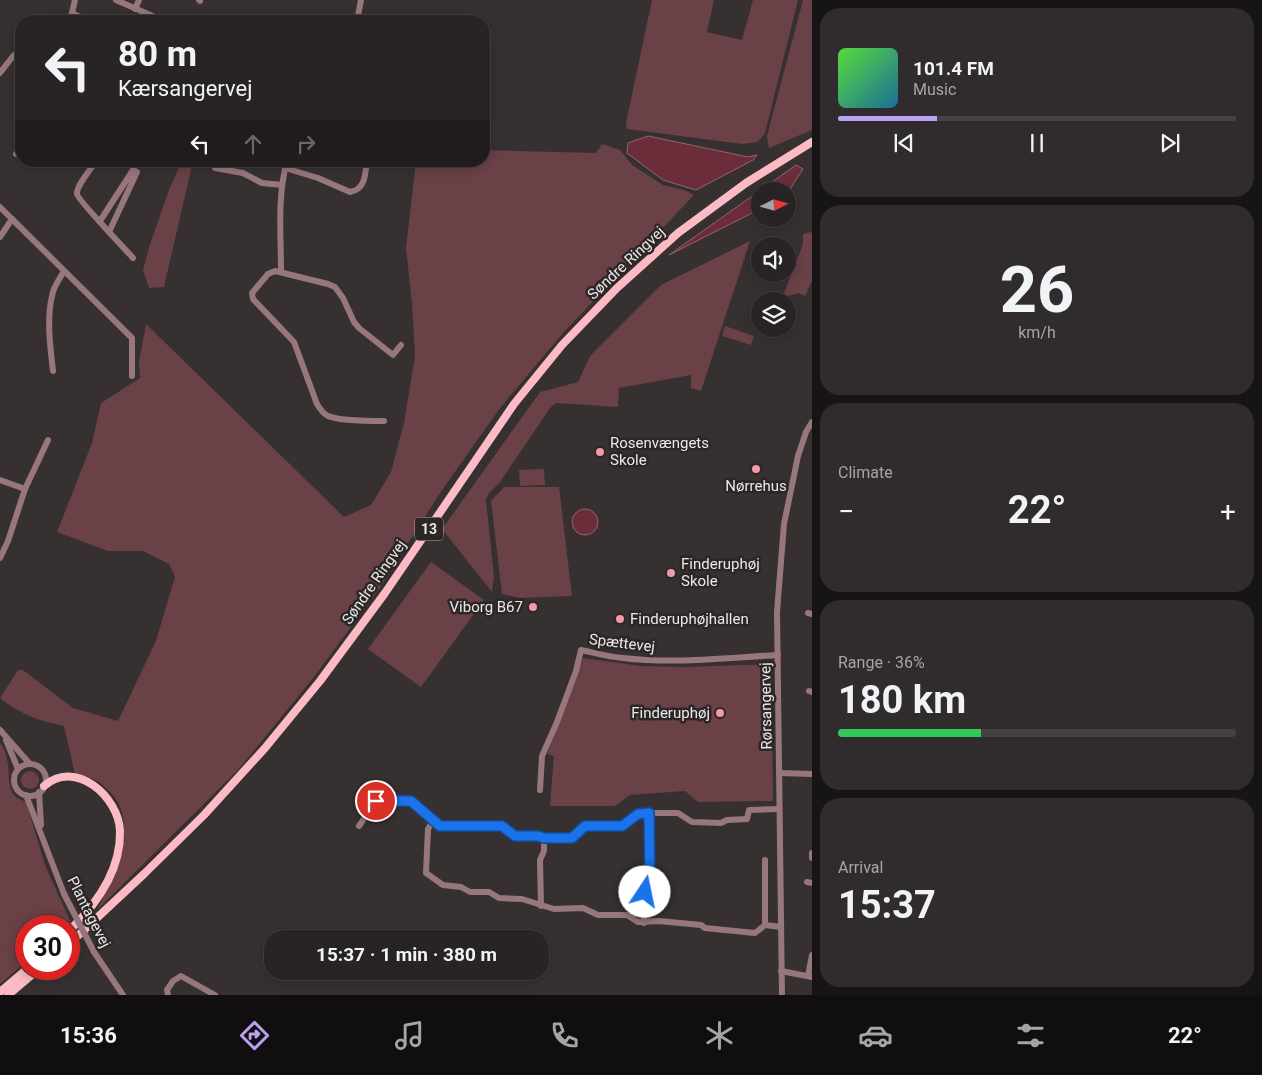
<!DOCTYPE html>
<meta charset="utf-8">
<style>
body{margin:0;font-family:Roboto,sans-serif;background:#302c2d;color:#f1f3f6;height:100vh;display:flex;flex-direction:column;font-size:19px;white-space:nowrap}
*{box-sizing:border-box;margin:0}
p{font-size:16px;color:#a5a4a7}
.icon{flex:none;width:28px;height:28px;fill:none;stroke:currentColor;stroke-width:2;stroke-linecap:round;stroke-linejoin:round}
.map{position:relative;flex:1;overflow:hidden}
.panel{display:flex;flex-direction:column;gap:8px;padding:8px;background:#161414;width:450px}
.panel>*{flex:none}
.banner{position:absolute;left:15px;top:15px;width:475px;height:152px;border-radius:20px;box-shadow:0 2px 12px #0003,0 0 0 1px #444142;background:#282425;color:#f1f3f6;overflow:hidden}
.needle{width:32px;rotate:84deg}
.controls{position:absolute;left:751px;top:182px;display:grid;gap:10px}
.controls a{display:grid;place-items:center;width:45px;height:45px;border-radius:50%;background:#282425;box-shadow:0 2px 12px #0003,0 0 0 1px #444142;font-size:25px}
.speed{position:absolute;left:15px;top:915px;display:flex;gap:10px;font-size:25px;font-weight:700;text-align:center}
.speed>*{display:grid;place-content:center;width:65px;height:65px;border-radius:50%;background:#282425;box-shadow:0 2px 12px #0003,0 0 0 1px #444142;line-height:1}
.speed .limit{border:8px solid #d22;background:#fff;color:#111}
.pin{position:absolute;display:grid;place-items:center;width:42px;height:42px;color:#fff;margin:-21px;border:2px solid #fff;border-radius:50%;box-shadow:0 1px 5px #0007}
.me{position:absolute;width:55px;margin:-28px;rotate:11deg;stroke-linejoin:round;filter:drop-shadow(0 0 4px #0008)}
.turn{display:flex;align-items:center;gap:18px;height:105px;padding:0 20px;font-size:22px}
.turn .icon{width:65px;height:65px;stroke-width:2.5}
.turn b{display:block;font-size:35px;line-height:42px}
.lanes{display:flex;align-items:center;height:48px;padding:0 20px;background:#0003;justify-content:center;gap:25px;direction:ltr}
.lanes .off{opacity:.35}
.big{font-size:38px;font-weight:700;line-height:1.1}
.panel .card{flex:1;display:flex;flex-direction:column;justify-content:center;gap:8px;min-width:0;padding:0 18px;border-radius:20px;background:#302c2d}
.panel .dial{align-items:center;gap:0}
.dial b{font-size:65px;line-height:1}
.song{display:flex;align-items:center;gap:15px}
.cover{width:60px;height:60px;border-radius:8px;background:linear-gradient(135deg,hsl(110 70% 55%),hsl(200 70% 35%))}
.played{height:5px;border-radius:2px;background:linear-gradient(90deg,#bca0f2 25%,#444142 25%)}
.keys{display:flex;justify-content:space-around;direction:ltr}
.heat{display:flex;justify-content:space-between;align-items:center;font-size:28px;direction:ltr}
.charge{height:8px;border-radius:4px;background:linear-gradient(90deg,#34c759 36%,#444142 0)}
.trip{position:absolute;left:264px;top:930px;width:285px;height:50px;border-radius:20px;background:#282425;box-shadow:0 2px 12px #0003,0 0 0 1px #444142;font-weight:700;line-height:50px;text-align:center}
.tab-bar{display:flex;height:80px;justify-content:space-around;align-items:center;background:#100e0f;color:#a5a4a7}
.tab-bar .icon{width:35px;height:35px}
.tab-bar .current{color:#bca0f2}
.tab-bar b{font-size:22px;color:#f1f3f6}
main{display:flex;flex:1;min-height:0}
.map>svg:first-child{display:block}
.green{fill:#694147}
.water{fill:#6c2d3a;stroke:#92656e}
.lines{fill:none;stroke-linecap:round;stroke-linejoin:round}
.minor{stroke:#97777b;stroke-width:6}
.major{stroke:#fcbbc4;stroke-width:8}
.minor-bridge{stroke:#97777b;stroke-width:6}
.route-casing{stroke:#114b97;stroke-width:12}
.route{stroke:#1a73e8;stroke-width:9}
.poi-dot{fill:#f39aa8;stroke:#2c2627;stroke-width:2}
.labels{text-anchor:middle;stroke-width:5;stroke-linejoin:round;paint-order:stroke}
.shield{fill:#2c2627;stroke:#b2adae;stroke-width:1}
.shield-label{font-size:14px;font-weight:bold;fill:#ebe7e8}
.street-label{font-size:15px;fill:#ebe7e8;stroke:#2c2627}
.poi-label{font-size:15px;fill:#ebe7e8;stroke:#2c2627;text-anchor:start}
</style>
<main>
<div class="map">
<svg width="812" height="995" viewBox="0 0 812 995">
<rect width="100%" height="100%" fill="#363031"/>
<g class="green">
<path d="M652 0H714L707 32 742 40 753 0H798L765 133 758 142 742 144 627 129 626 123Z"/>
<path d="M803 0H812V130L769 148 767 136Z"/>
<path d="M602 144 620 150 632 165 663 185 684 190 694 195 564 332 500 408 440 493 379 589 314 677 238 770 97 910C114 878 141 821 109 791 105 788 102 783 97 781 91 777 82 776 75 774L64 726C40 721 19 714 0 698L18 670H23L73 708 118 721 156 641 175 577 169 564 143 551H108L57 532 92 443 101 403 140 378 139 362 146 324 344 517 371 505 391 472 404 423 415 356 412 304 406 248 416 161H484V150L596 153Z"/>
<path d="M179 161H193L164 287 149 288 143 270 150 244 169 190 180 165Z"/>
<path d="M812 232V281L805 296 799 293 782 298 803 244V234Z"/>
<path d="M750 241 701 391 691 388V375L619 388 618 407 556 403 550 408 500 482 489 493 486 500 494 577 492 592 442 529 540 392 578 382 590 356 661 285Z"/>
<path d="M725 326 754 336 751 345 722 336Z"/>
<path d="M544 469 545 485 520 486 519 470Z"/>
<path d="M504 487H559L572 596 520 598 502 594 491 501Z"/>
<path d="M431 562 484 600 421 687 368 649Z"/>
<path d="M583 658 641 666 686 667 771 664 773 801 698 802 685 791 630 795 615 806H550L554 756 547 754Z"/>
<path d="M0 743C14 760 4 786 15 796 18 799 22 800 26 802L45 865 71 923 67 926H26V962L0 984Z"/>
<circle cx="30" cy="780" r="9"/>
</g>
<g class="water">
<path d="M648 136 748 157 757 155 753 160 696 190 663 180 627 153 628 143Z"/>
<path d="M796 165 803 169 788 192 760 191V209L669 255Z"/>
<circle cx="585" cy="522" r="13"/>
</g>
<g class="lines">
<g class="minor">
<path d="M116 0 164 21"/>
<path d="M199 0 200 1"/>
<path d="M135 9 139 0"/>
<path d="M72 13 87 21"/>
<path d="M359 17 374 21"/>
<path d="M70 21 75 0"/>
<path d="M264 21V19L274 21"/>
<path d="M357 21 361 0"/>
<path d="M0 73 14 55H21"/>
<path d="M16 154 21 146"/>
<path d="M96 161C91 169 76 186 77 194 77 199 126 250 133 258"/>
<path d="M215 168 243 173 262 183 282 185"/>
<path d="M285 168 318 178 350 192C366 189 365 174 367 161"/>
<path d="M0 207 12 219 0 237"/>
<path d="M12 219 132 338V376"/>
<path d="M100 221 133 170 137 172 109 232"/>
<path d="M281 271C281 235 277 197 287 161"/>
<path d="M53 371C50 345 46 317 53 292 55 285 60 278 64 271"/>
<path d="M384 421C370 421 339 421 328 416 323 414 320 409 317 404L294 342 253 299 252 293 268 274 275 271 328 284 335 287 343 298 354 322 359 328 393 355 401 345"/>
<path d="M0 480 25 489"/>
<path d="M0 558 8 541 25 489 48 440"/>
<path d="M808 613 812 614"/>
<path d="M809 691 812 692"/>
<path d="M0 730 30 764"/>
<path d="M6 740 18 769"/>
<circle cx="30" cy="780" r="16"/>
<path d="M779 773 812 774"/>
<path d="M540 790 542 756 557 722 576 671 581 650C595 653 609 657 623 658 674 664 726 658 778 655"/>
<path d="M39 792 41 825"/>
<path d="M26 795 64 894"/>
<path d="M434 820 428 829 426 873 443 885 461 887 470 892H489L499 898 522 899 554 909 583 908 598 915H627L638 922 659 921 701 925 705 928 755 933 765 925V860"/>
<path d="M359 826 376 801H411L440 826H502L515 836 539 837 544 839 572 838 585 826H622L638 814 649 813H678L692 822 721 823 727 820 747 819 749 810 779 809"/>
<path d="M812 858V853"/>
<path d="M807 882 812 883"/>
<path d="M541 906 540 860 544 851V839"/>
<path d="M644 923 645 892 649 887V813"/>
<path d="M765 925 781 927"/>
<path d="M94 952 123 995"/>
<path d="M781 971 812 977"/>
<path d="M808 976 812 955"/>
<path d="M168 995 167 990 173 981 181 976 215 995"/>
<path d="M782 995 777 612 784 524 798 456 806 432 812 422"/>
</g>
<g class="major">
<path d="M44 786C75 758 119 797 120 831 121 871 96 905 69 931"/>
<path d="M69 944 145 873 204 815 265 748 320 681 385 593 514 404 562 345 617 288 678 233 746 183 812 142"/>
<path d="M0 992 27 969"/>
<path d="M8 995 39 969"/>
</g>
<path class="minor-bridge" d="M64 894 94 952"/>
</g>
<g class="lines">
<defs>
<path id="route" d="M376 801H411L440 826H502L515 836H538L544 838H572L585 826H622L638 814 649 813 650 887 645 892"/>
</defs>
<use href="#route" class="route-casing"/>
<use href="#route" class="route"/>
</g>
<g class="poi-dot">
<circle cx="600" cy="452" r="5"/>
<circle cx="756" cy="469" r="5"/>
<circle cx="671" cy="573" r="5"/>
<circle cx="533" cy="607" r="5"/>
<circle cx="620" cy="619" r="5"/>
<circle cx="720" cy="713" r="5"/>
</g>
<g class="labels">
<rect class="shield" x="415" y="517.5" width="28" height="23" rx="4"/>
<g class="shield-label">
<text x="429" y="534">13</text>
</g>
<g class="street-label">
<text transform="translate(626 263) rotate(-43)" y="5">Søndre Ringvej</text>
<text transform="translate(374 582) rotate(-55)" y="5">Søndre Ringvej</text>
<text transform="translate(622 643) rotate(7)" y="5">Spættevej</text>
<text transform="translate(766 706) rotate(-91)" y="5">Rørsangervej</text>
<text transform="translate(89 912) rotate(63)" y="5">Plantagevej</text>
</g>
<g class="poi-label">
<text x="610" y="448">Rosenvængets<tspan x="610" dy="17">Skole</tspan></text>
<text x="756" y="491" text-anchor="middle">Nørrehus</text>
<text x="681" y="569">Finderuphøj<tspan x="681" dy="17">Skole</tspan></text>
<text x="523" y="612" text-anchor="end">Viborg B67</text>
<text x="630" y="624">Finderuphøjhallen</text>
<text x="710" y="718" text-anchor="end">Finderuphøj</text>
</g>
</g>
</svg>
<div class="controls">
<a><svg class="needle" viewBox="-14 -14 28 28"><path d="M0-13l5 13h-10z" fill="#e53935"/><path d="M0 13l5-13h-10z" fill="#a5a4a7"/></svg></a>
<a><svg class="icon" aria-label="sound" viewBox="0 0 24 24"><path d="M4 9h4l5-4v14l-5-4H4zM17 9q2 3 0 6"/></svg></a>
<a><svg class="icon" aria-label="layers" viewBox="0 0 24 24"><path d="M12 4l9 5-9 5-9-5zM3 14l9 5 9-5"/></svg></a>
</div>
<div class="speed"><div class="limit">30</div></div>
<div class="pin" style="left:376px;top:801px;background:#d93025"><svg class="icon" aria-label="arrive" viewBox="0 0 24 24"><path d="M6 21V4h12l-3 4 3 4H6"/></svg></div>
<svg class="me" style="left:645px;top:892px" viewBox="-20 -20 40 40"><circle r="19" fill="#fff"/><path d="M0-13L10 11 0 6-10 11z" fill="#1a73e8"/></svg>
<div class="trip">15:37 · 1 min · 380 m</div>
<div class="banner">
<div class="turn"><svg class="icon" aria-label="left" viewBox="0 0 24 24"><path d="M17 20v-9H6M10 6l-5 5 5 5"/></svg><div><b>80 m</b>Kærsangervej</div></div>
<div class="lanes"><svg class="icon" aria-label="left" viewBox="0 0 24 24"><path d="M17 20v-9H6M10 6l-5 5 5 5"/></svg><svg class="icon off" aria-label="ahead" viewBox="0 0 24 24"><path d="M12 20V5M6 11l6-6 6 6"/></svg><svg class="icon off" aria-label="right" viewBox="0 0 24 24"><path d="M7 20v-9h11M14 6l5 5-5 5"/></svg></div>
</div>
</div>
<section class="panel">
<div class="card">
<div class="song"><i class="cover"></i><div><b>101.4 FM</b><p>Music</p></div></div>
<div class="played"></div>
<div class="keys"><svg class="icon" aria-label="previous" viewBox="0 0 24 24"><path d="M18 5L8 12l10 7zM5 5v14"/></svg><svg class="icon" aria-label="pause" viewBox="0 0 24 24"><path d="M8 5v14M16 5v14"/></svg><svg class="icon" aria-label="next" viewBox="0 0 24 24"><path d="M6 5l10 7-10 7zM19 5v14"/></svg></div>
</div>
<div class="card dial"><b>26</b><p>km/h</p></div>
<div class="card"><p>Climate</p>
<div class="heat"><a>−</a><b class="big">22°</b><a>+</a></div>
</div>
<div class="card"><p>Range · 36%</p><b class="big">180 km</b><div class="charge"></div></div>
<div class="card"><p>Arrival</p><b class="big">15:37</b></div>
</section>
</main>
<nav class="tab-bar">
<b>15:36</b>
<svg class="icon current" aria-label="directions" viewBox="0 0 24 24"><path d="M12 3l9 9-9 9-9-9zM9 14v-3h6M13 9l2 2-2 2"/></svg>
<svg class="icon" aria-label="music" viewBox="0 0 24 24"><path d="M9 18V5l10-2v13"/><circle cx="6" cy="18" r="3"/><circle cx="16" cy="16" r="3"/></svg>
<svg class="icon" aria-label="phone" viewBox="0 0 24 24"><path d="M5 4h4l2 5-3 2q2 4 5 5l2-3 5 2v4C11 20 4 13 5 4z"/></svg>
<svg class="icon" aria-label="climate" viewBox="0 0 24 24"><path d="M12 3v18M4 7l16 10M4 17L20 7"/></svg>
<svg class="icon" aria-label="car" viewBox="0 0 24 24"><path d="M5 17H2v-5l4-1 3-4h7l3 4 3 1v5h-3M9 17h6M6 11h13"/><circle cx="7" cy="17" r="2"/><circle cx="17" cy="17" r="2"/></svg>
<svg class="icon" aria-label="filters" viewBox="0 0 24 24"><path d="M4 7h16M4 17h16"/><circle cx="9" cy="7" r="2"/><circle cx="15" cy="17" r="2"/></svg>
<b>22°</b>
</nav>
